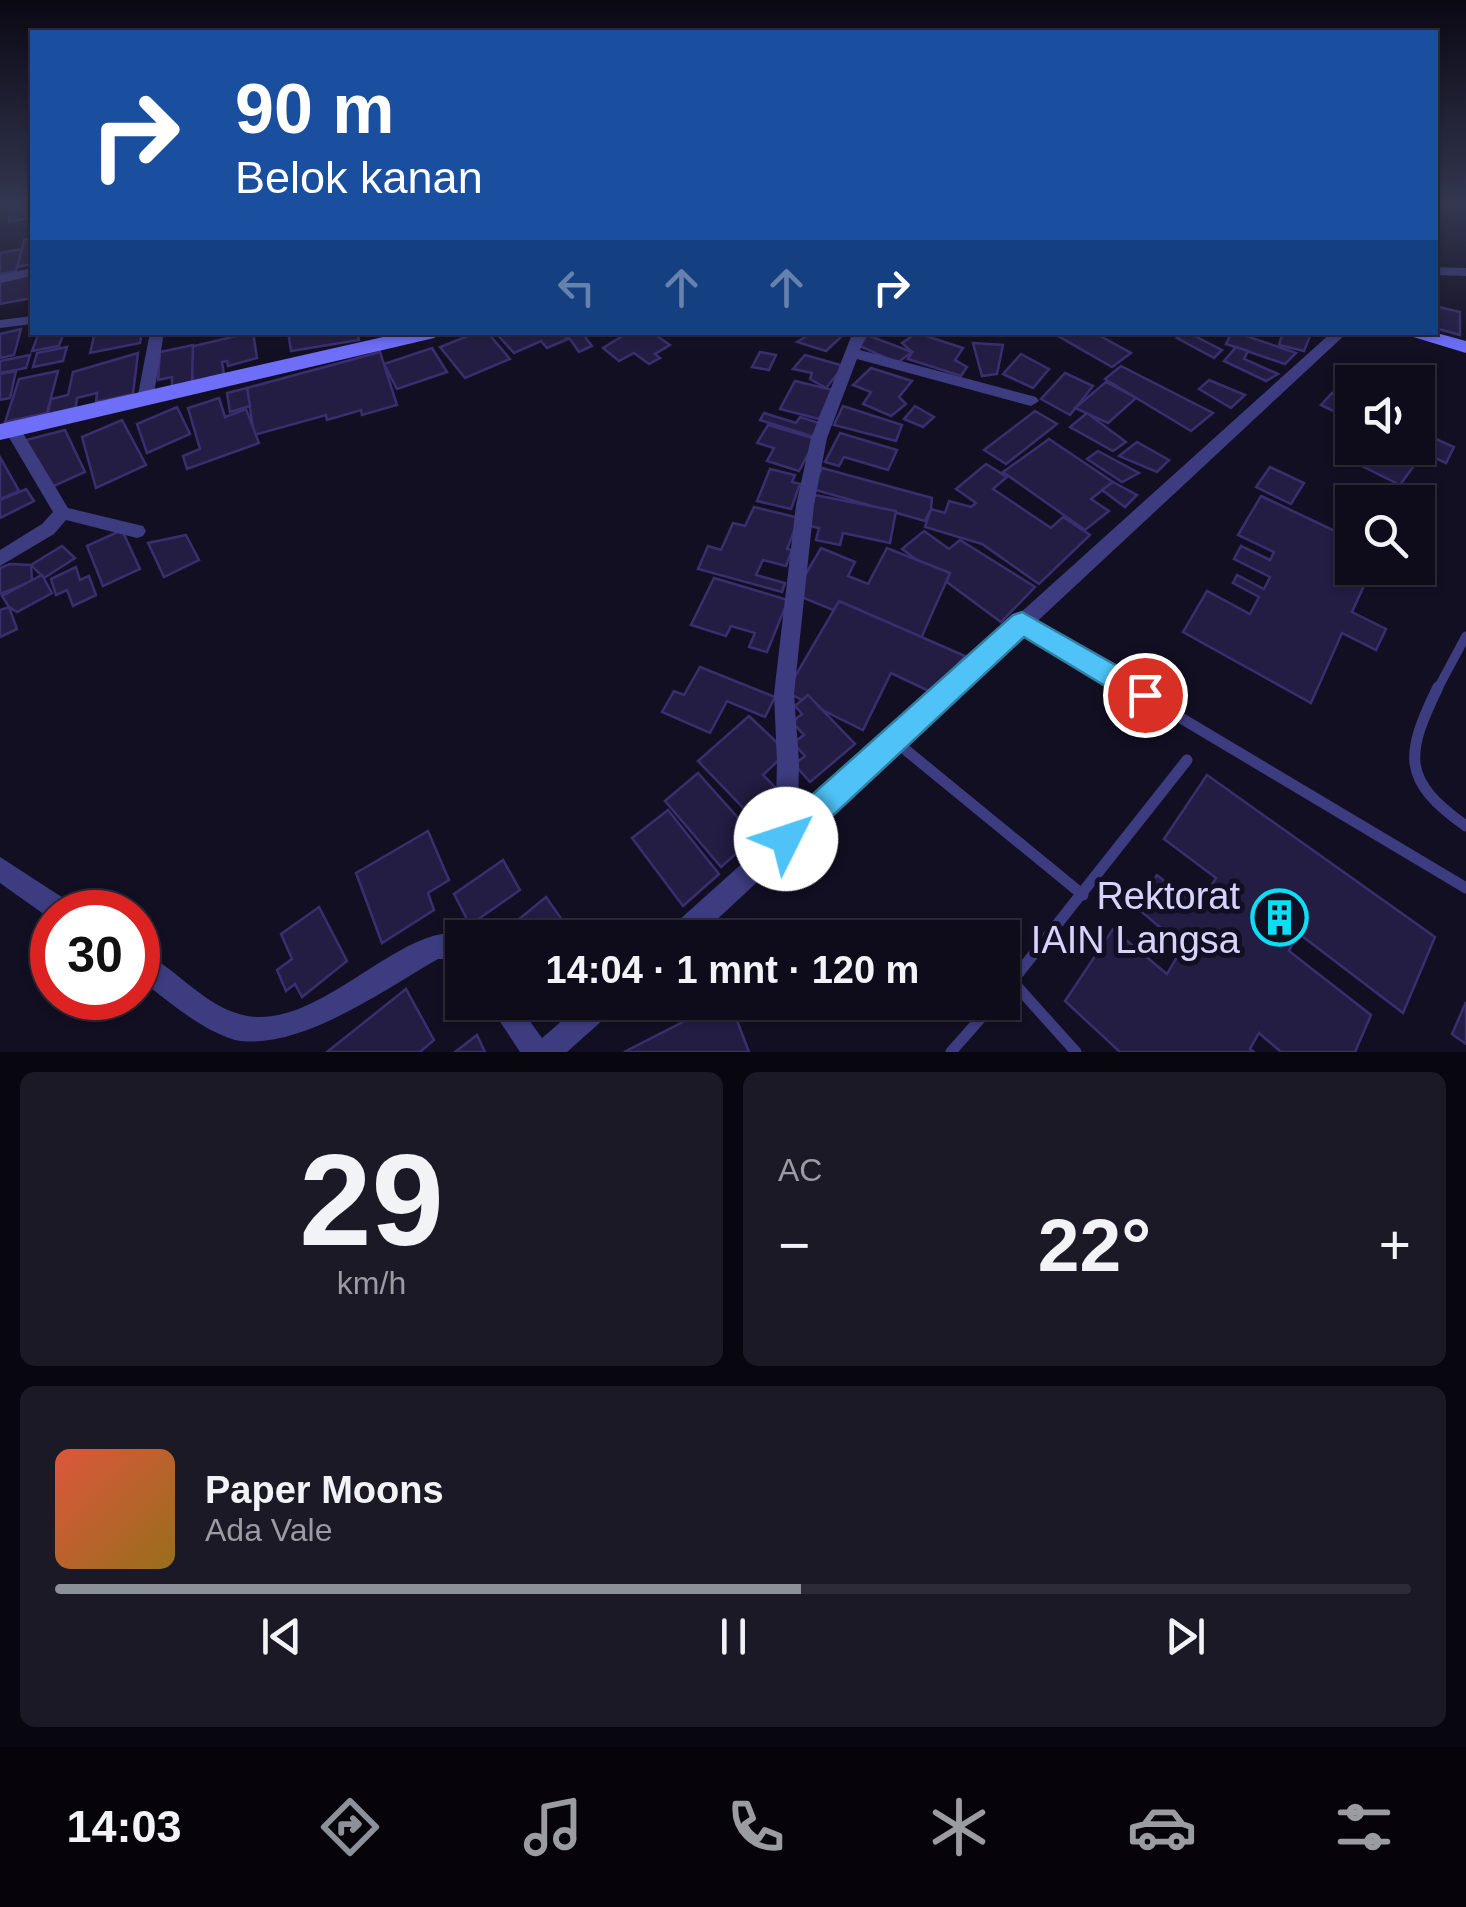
<!DOCTYPE html>
<html lang="id">
<meta charset="utf-8">
<style>
body{margin:0;font-family:Arial,sans-serif;background:#1c1927;color:#f1f3f6;height:100vh;display:flex;flex-direction:column;font-size:38px;white-space:nowrap}
*{box-sizing:border-box;margin:0}
p{font-size:32px;color:#9b9ba2}
.icon{flex:none;width:55px;height:55px;fill:none;stroke:currentColor;stroke-width:2;stroke-linecap:round;stroke-linejoin:round}
.map{position:relative;height:1052px;overflow:hidden}
.sheet{display:flex;flex-direction:column;gap:20px;padding:20px;background:#08060e;flex:1}
.sheet>*{flex:none}
.banner{position:absolute;left:30px;top:30px;width:1408px;height:305px;border-radius:0px;box-shadow:0 2px 8px #0004,0 0 0 2px #2e2b39;background:#1a4fa0;color:#fff;overflow:hidden}
.tools{position:absolute;left:1335px;top:365px;display:grid;gap:20px}
.tools a{display:grid;place-items:center;width:100px;height:100px;border-radius:0px;background:#0e0b1a;box-shadow:0 2px 8px #0004,0 0 0 2px #2e2b39;font-size:50px}
.speed{position:absolute;left:30px;top:890px;display:flex;gap:20px;font-size:50px;font-weight:700;text-align:center}
.speed>*{display:grid;place-content:center;width:130px;height:130px;border-radius:50%;background:#0e0b1a;box-shadow:0 2px 8px #0004,0 0 0 2px #2e2b39;line-height:1}
.speed .limit{border:15px solid #d22;background:#fff;color:#111}
.pin{position:absolute;display:grid;place-items:center;width:85px;height:85px;color:#fff;margin:-42px;border:5px solid #fff;border-radius:50%;box-shadow:0 2px 10px #0007}
.me{position:absolute;width:110px;margin:-55px;rotate:49deg;stroke-linejoin:round;filter:drop-shadow(0 0 8px #0008)}
.turn{display:flex;align-items:center;gap:35px;height:210px;padding:0 40px;font-size:45px}
.turn .icon{width:130px;height:130px;stroke-width:2.5}
.turn b{display:block;font-size:70px;line-height:85px}
.lanes{display:flex;align-items:center;height:95px;padding:0 40px;background:#0003;justify-content:center;gap:50px;direction:ltr}
.lanes .off{opacity:.35}
.big{font-size:75px;font-weight:800;line-height:1.1}
.sheet .widget{flex:1;display:flex;flex-direction:column;justify-content:center;gap:15px;min-width:0;padding:0 35px;border-radius:15px;background:#1c1927}
.sheet .dial{align-items:center;gap:0}
.dial b{font-size:130px;line-height:1}
.song{display:flex;align-items:center;gap:30px}
.cover{width:120px;height:120px;border-radius:15px;background:linear-gradient(135deg,hsl(10 70% 55%),hsl(40 70% 35%))}
.played{height:10px;border-radius:5px;background:linear-gradient(90deg,#8c9099 55%,#2e2b39 55%)}
.keys{display:flex;justify-content:space-around;direction:ltr}
.heat{display:flex;justify-content:space-between;align-items:center;font-size:55px;direction:ltr}
.sheet .tiles{flex:1;display:grid;gap:20px;grid-template-columns:1fr 1fr}
.widget:last-child{grid-column:span 2}
.trip{position:absolute;left:445px;top:920px;width:575px;height:100px;border-radius:0px;background:#0e0b1a;box-shadow:0 2px 8px #0004,0 0 0 2px #2e2b39;font-weight:800;line-height:100px;text-align:center}
.menu{display:flex;height:160px;justify-content:space-around;align-items:center;background:#06040a;color:#9b9ba2}
.menu .icon{width:70px;height:70px}
.menu .current{color:#8c9099}
.menu b{font-size:45px;color:#f1f3f6}
.map>svg:first-child{display:block}
.building{fill:#231c43;stroke:#3a2f6e;stroke-width:2.5}
.lines{fill:none;stroke-linecap:round;stroke-linejoin:round}
.lane-far1{stroke:#3d3c80;stroke-width:9}
.lane{stroke:#3d3c80;stroke-width:11}
.street{fill:#3d3c80;fill-rule:evenodd}
.secondary{fill:#6f6ef9;fill-rule:evenodd}
.route{fill:#4fc3f7;stroke:#337fa1;stroke-width:2.5}
.labels{text-anchor:middle;stroke-width:10;stroke-linejoin:round;paint-order:stroke}
.near-poi-label{font-size:38px;fill:#d7d3fd;stroke:#120f23;text-anchor:end}
</style>
<div class="map">
<svg width="1466" height="1052" viewBox="0 0 1466 1052">
<rect width="100%" height="100%" fill="#120f23"/>
<g class="building">
<path d="M32 205V217L9 222 10 206Z"/>
<path d="M32 238V264L17 267 24 240Z"/>
<path d="M22 249 16 271 0 274V253Z"/>
<path d="M32 274V298L0 304V282Z"/>
<path d="M1435 306 1460 312V335L1435 328Z"/>
<path d="M21 329 14 355 0 358V334Z"/>
<path d="M39 332H64L59 346 32 351Z"/>
<path d="M95 332H142L140 343 90 353Z"/>
<path d="M253 332 257 358 228 366 227 361 222 362 224 374 193 382 190 347Z"/>
<path d="M288 332H357L359 340 291 351Z"/>
<path d="M478 332H487L510 359 465 378 440 347Z"/>
<path d="M495 332H561L568 339 547 348 541 341 514 353Z"/>
<path d="M565 332H581L592 346 579 352Z"/>
<path d="M651 332 670 345 655 354 660 358 649 364 634 353 619 361 603 348 629 332Z"/>
<path d="M814 332H834L843 335 826 351 797 342Z"/>
<path d="M1051 332H1093L1131 353 1112 367Z"/>
<path d="M1187 332 1222 350 1214 358 1177 338Z"/>
<path d="M1232 332H1235L1296 353 1285 364 1226 344Z"/>
<path d="M1283 332 1310 336 1304 351 1279 345Z"/>
<path d="M917 333 963 348 955 360 967 367 961 376 908 359 912 352 902 343Z"/>
<path d="M867 335 912 352 897 363 860 346Z"/>
<path d="M973 343 1003 345 997 374 982 376Z"/>
<path d="M193 345 192 385 172 390V377L158 380 160 352Z"/>
<path d="M67 347 63 361 33 367 37 353Z"/>
<path d="M1236 347 1248 351 1244 359 1278 374 1266 381 1224 361Z"/>
<path d="M432 348 447 372 397 389 384 364Z"/>
<path d="M380 352 397 405 362 415 361 410 327 420 326 415 254 435 247 388Z"/>
<path d="M760 352 776 355 769 370 752 367Z"/>
<path d="M138 353 133 394 96 402 97 393 77 398 75 411 47 417 51 399 68 395 73 372Z"/>
<path d="M1021 354 1049 369 1033 388 1003 374Z"/>
<path d="M30 355 26 368 0 373V361Z"/>
<path d="M805 355 844 366 826 388 810 379 812 373 793 369Z"/>
<path d="M1121 366 1213 413 1191 431 1105 379Z"/>
<path d="M871 368 912 381 899 397 906 404 891 416 863 404 871 392 853 385Z"/>
<path d="M16 371 10 398 0 400V374Z"/>
<path d="M58 371 47 413 5 422 19 379Z"/>
<path d="M1065 373 1093 386 1070 415 1041 399Z"/>
<path d="M1209 380 1245 395 1231 408 1199 389Z"/>
<path d="M795 381 833 390 819 419 780 409Z"/>
<path d="M1106 382 1136 398 1108 423 1075 408Z"/>
<path d="M247 388 250 406 230 412 227 393Z"/>
<path d="M1332 393 1352 402V420L1321 405Z"/>
<path d="M219 398 225 417 246 409 259 443 187 469 183 456 200 449 188 408Z"/>
<path d="M843 406 902 425 896 441 834 425Z"/>
<path d="M915 406 934 417 923 427 904 419Z"/>
<path d="M177 407 190 434 147 453 137 424Z"/>
<path d="M1035 411 1057 424 1006 464 984 450Z"/>
<path d="M764 413 796 423 800 417 822 424 814 437 760 420Z"/>
<path d="M1087 413 1126 442 1113 451 1070 427Z"/>
<path d="M122 420 146 465 96 488 82 437Z"/>
<path d="M768 425 816 439 799 471 767 461 774 448 757 443Z"/>
<path d="M65 430 85 472 47 489 26 440Z"/>
<path d="M1418 431 1454 447 1446 463 1413 448H1418Z"/>
<path d="M840 433 897 450 888 470 844 457 839 466 825 462Z"/>
<path d="M1049 439 1113 482 1091 499 1109 511 1085 530 1003 472Z"/>
<path d="M1137 442 1169 460 1157 472 1119 456Z"/>
<path d="M1360 448H1391L1418 460 1400 485 1350 460Z"/>
<path d="M1098 451 1139 473 1122 482 1087 459Z"/>
<path d="M0 457 19 491 0 499Z"/>
<path d="M986 464 1007 477 993 489 1051 528 1063 517 1090 535 1039 584 982 544 925 527 931 509 945 513 949 501 971 507 976 503 956 489Z"/>
<path d="M1270 467 1304 483 1291 504 1256 487Z"/>
<path d="M822 468 932 498 931 509 925 521 812 489Z"/>
<path d="M770 469 795 475 792 482 800 484 791 509 757 501Z"/>
<path d="M1113 482 1137 495 1125 507 1102 490Z"/>
<path d="M26 489 34 501 0 518V500Z"/>
<path d="M815 495 896 511 890 543 843 533 840 545 816 540 819 528 806 525Z"/>
<path d="M1261 496 1352 539V568H1372L1352 612 1386 629 1376 650 1342 633 1311 703 1183 632 1207 591 1250 614 1259 597 1233 583 1237 575 1264 589 1270 577 1234 559 1241 546 1270 560 1274 552 1238 535Z"/>
<path d="M754 507 799 518 787 549 792 550 786 566 763 560 756 575 785 583 782 592 698 569 708 546 721 550 733 523 745 526Z"/>
<path d="M122 530 140 569 103 586 87 546Z"/>
<path d="M924 531 949 549 960 540 1035 587 1001 622 902 549Z"/>
<path d="M186 535 199 560 164 577 148 543Z"/>
<path d="M62 546 75 558 44 578 31 565Z"/>
<path d="M821 548 855 562 848 576 868 584 887 548 950 573 918 645 794 594Z"/>
<path d="M10 564 31 565 32 581 0 594V568Z"/>
<path d="M76 567 80 580 89 576 96 595 73 606 67 590 56 595 51 579Z"/>
<path d="M42 575 52 593 17 612 9 607 2 596Z"/>
<path d="M714 578 788 600 767 652 749 647 755 633 731 626 726 636 691 625Z"/>
<path d="M839 601 965 656 933 693 891 673 863 730 786 692Z"/>
<path d="M9 607 17 629 0 637V610Z"/>
<path d="M700 667 775 697 765 717 727 701 710 733 662 712 674 691 684 695Z"/>
<path d="M808 695 855 744 810 782 794 764 805 756 793 743 804 735 792 722 802 714 795 706Z"/>
<path d="M749 716 787 752 763 775 780 792 753 818 698 761Z"/>
<path d="M698 773 755 837 721 867 665 801Z"/>
<path d="M1207 775 1435 937 1403 1013 1298 933 1289 951 1371 1015 1355 1052H1281L1259 1033 1250 1049 1254 1052H1120L1065 1001 1113 929 1167 974 1183 947 1136 907 1157 875 1198 908 1216 878 1164 839Z"/>
<path d="M668 810 719 874 683 906 632 838Z"/>
<path d="M428 831 449 880 428 893 434 910 382 943 356 873Z"/>
<path d="M503 860 520 890 470 925 454 894Z"/>
<path d="M546 897 567 927 554 938H483L497 926 502 933Z"/>
<path d="M319 907 347 961 302 997 295 984 286 991 277 970 292 959 281 934Z"/>
<path d="M406 989 434 1040 420 1052H327Z"/>
<path d="M722 1002H730L749 1052H624Z"/>
<path d="M1466 1002V1044L1452 1034Z"/>
<path d="M477 1035 485 1052H455Z"/>
</g>
<g class="lines">
<g class="lane-far1">
<path d="M1022 623 1134 690"/>
<path d="M1437 690 1466 636"/>
</g>
<g class="lane">
<path d="M1129 687 1466 888"/>
<path d="M1438 687C1405 755 1401 780 1466 826"/>
<path d="M896 742 1083 895"/>
<path d="M1013 982 1076 1052"/>
<path d="M1002 994 1187 760"/>
<path d="M951 1052 995 1002"/>
</g>
<g class="street">
<path d="M1435 267 1466 268V276L1435 275Z"/>
<path d="M32 268V276L0 283V275Z"/>
<path d="M32 316V324L0 328V320Z"/>
<path d="M150 332H164L153 400 145 405 137 400Z"/>
<path d="M853 332H867L860 350 1036 397 1039 401 1031 406 857 359 827 438 814 505 794 694 799 762 798 813 1332 332H1348L697 938H666L669 929 775 834 777 762 774 694 796 505 811 438Z"/>
<path d="M12 424 18 425 68 508 143 526 146 531 143 536 137 538 66 520 54 534 0 566V550L42 524 53 512 4 429Z"/>
<path d="M0 857 71 903 74 912H52V920L0 883Z"/>
<path d="M449 933 462 939V963L449 959H438C385 989 299 1052 235 1040 199 1029 167 1000 138 978V950C173 965 199 1001 236 1013 308 1038 385 938 449 933Z"/>
<path d="M487 1002H516L542 1038 584 1002H617L613 1011 567 1052H520Z"/>
</g>
<g class="secondary">
<path d="M405 332H444L434 338 0 440V424Z"/>
<path d="M1397 332H1433L1466 341V353Z"/>
</g>
</g>
<linearGradient id="sky" x2="0" y2="1"><stop stop-color="#0a0813"/><stop offset="0.58" stop-color="#333750"/><stop offset="1" stop-color="#333750" stop-opacity="0"/></linearGradient>
<rect width="1466" height="352" fill="url(#sky)"/>
<path class="route" d="M1022 612 1154 687 1158 695 1154 704 1145 707 1135 704 1024 637 796 850 786 854 775 850 770 839 775 828 1013 615Z"/>
<defs>
<symbol id="building-ring" viewBox="-11 -11 22 22"><circle r="9.5" fill="#120f23" stroke="#0adff3" stroke-width="1.5"/><path d="M-4-6H4V6H1V3H-1V6H-4ZM-2.5-4.3h1.7v1.8h-1.7ZM.8-4.3h1.7v1.8H.8ZM-2.5-1h1.7V.8h-1.7ZM.8-1h1.7V.8H.8Z" fill="#0adff3"/></symbol>
</defs>
<g fill-rule="evenodd">
<use href="#building-ring" x="1248" y="886" width="63" height="63"/>
</g>
<g class="labels">
<g class="near-poi-label">
<text x="1240" y="909">Rektorat<tspan x="1240" dy="44">IAIN Langsa</tspan></text>
</g>
</g>
</svg>
<div class="tools">
<a><svg class="icon" aria-label="sound" viewBox="0 0 24 24"><path d="M4 9h4l5-4v14l-5-4H4zM17 9q2 3 0 6"/></svg></a>
<a><svg class="icon" aria-label="search" viewBox="0 0 24 24"><circle cx="10" cy="10" r="6"/><path d="M15 15l6 6"/></svg></a>
</div>
<div class="speed"><div class="limit">30</div></div>
<div class="pin" style="left:1145px;top:695px;background:#d93025"><svg class="icon" aria-label="arrive" viewBox="0 0 24 24"><path d="M6 21V4h12l-3 4 3 4H6"/></svg></div>
<svg class="me" style="left:786px;top:839px" viewBox="-20 -20 40 40"><circle r="19" fill="#fff"/><path d="M0-13L10 11 0 6-10 11z" fill="#4fc3f7"/></svg>
<div class="trip">14:04 · 1 mnt · 120 m</div>
<div class="banner">
<div class="turn"><svg class="icon" aria-label="right" viewBox="0 0 24 24"><path d="M7 20v-9h11M14 6l5 5-5 5"/></svg><div><b>90 m</b>Belok kanan</div></div>
<div class="lanes"><svg class="icon off" aria-label="left" viewBox="0 0 24 24"><path d="M17 20v-9H6M10 6l-5 5 5 5"/></svg><svg class="icon off" aria-label="ahead" viewBox="0 0 24 24"><path d="M12 20V5M6 11l6-6 6 6"/></svg><svg class="icon off" aria-label="ahead" viewBox="0 0 24 24"><path d="M12 20V5M6 11l6-6 6 6"/></svg><svg class="icon" aria-label="right" viewBox="0 0 24 24"><path d="M7 20v-9h11M14 6l5 5-5 5"/></svg></div>
</div>
</div>
<section class="sheet">
<div class="tiles">
<div class="widget dial"><b>29</b><p>km/h</p></div>
<div class="widget"><p>AC</p>
<div class="heat"><a>−</a><b class="big">22°</b><a>+</a></div>
</div>
<div class="widget">
<div class="song"><i class="cover"></i><div><b>Paper Moons</b><p>Ada Vale</p></div></div>
<div class="played"></div>
<div class="keys"><svg class="icon" aria-label="previous" viewBox="0 0 24 24"><path d="M18 5L8 12l10 7zM5 5v14"/></svg><svg class="icon" aria-label="pause" viewBox="0 0 24 24"><path d="M8 5v14M16 5v14"/></svg><svg class="icon" aria-label="next" viewBox="0 0 24 24"><path d="M6 5l10 7-10 7zM19 5v14"/></svg></div>
</div>
</div>
</section>
<nav class="menu">
<b>14:03</b>
<svg class="icon current" aria-label="directions" viewBox="0 0 24 24"><path d="M12 3l9 9-9 9-9-9zM9 14v-3h6M13 9l2 2-2 2"/></svg>
<svg class="icon" aria-label="music" viewBox="0 0 24 24"><path d="M9 18V5l10-2v13"/><circle cx="6" cy="18" r="3"/><circle cx="16" cy="16" r="3"/></svg>
<svg class="icon" aria-label="phone" viewBox="0 0 24 24"><path d="M5 4h4l2 5-3 2q2 4 5 5l2-3 5 2v4C11 20 4 13 5 4z"/></svg>
<svg class="icon" aria-label="climate" viewBox="0 0 24 24"><path d="M12 3v18M4 7l16 10M4 17L20 7"/></svg>
<svg class="icon" aria-label="car" viewBox="0 0 24 24"><path d="M5 17H2v-5l4-1 3-4h7l3 4 3 1v5h-3M9 17h6M6 11h13"/><circle cx="7" cy="17" r="2"/><circle cx="17" cy="17" r="2"/></svg>
<svg class="icon" aria-label="filters" viewBox="0 0 24 24"><path d="M4 7h16M4 17h16"/><circle cx="9" cy="7" r="2"/><circle cx="15" cy="17" r="2"/></svg>
</nav>
